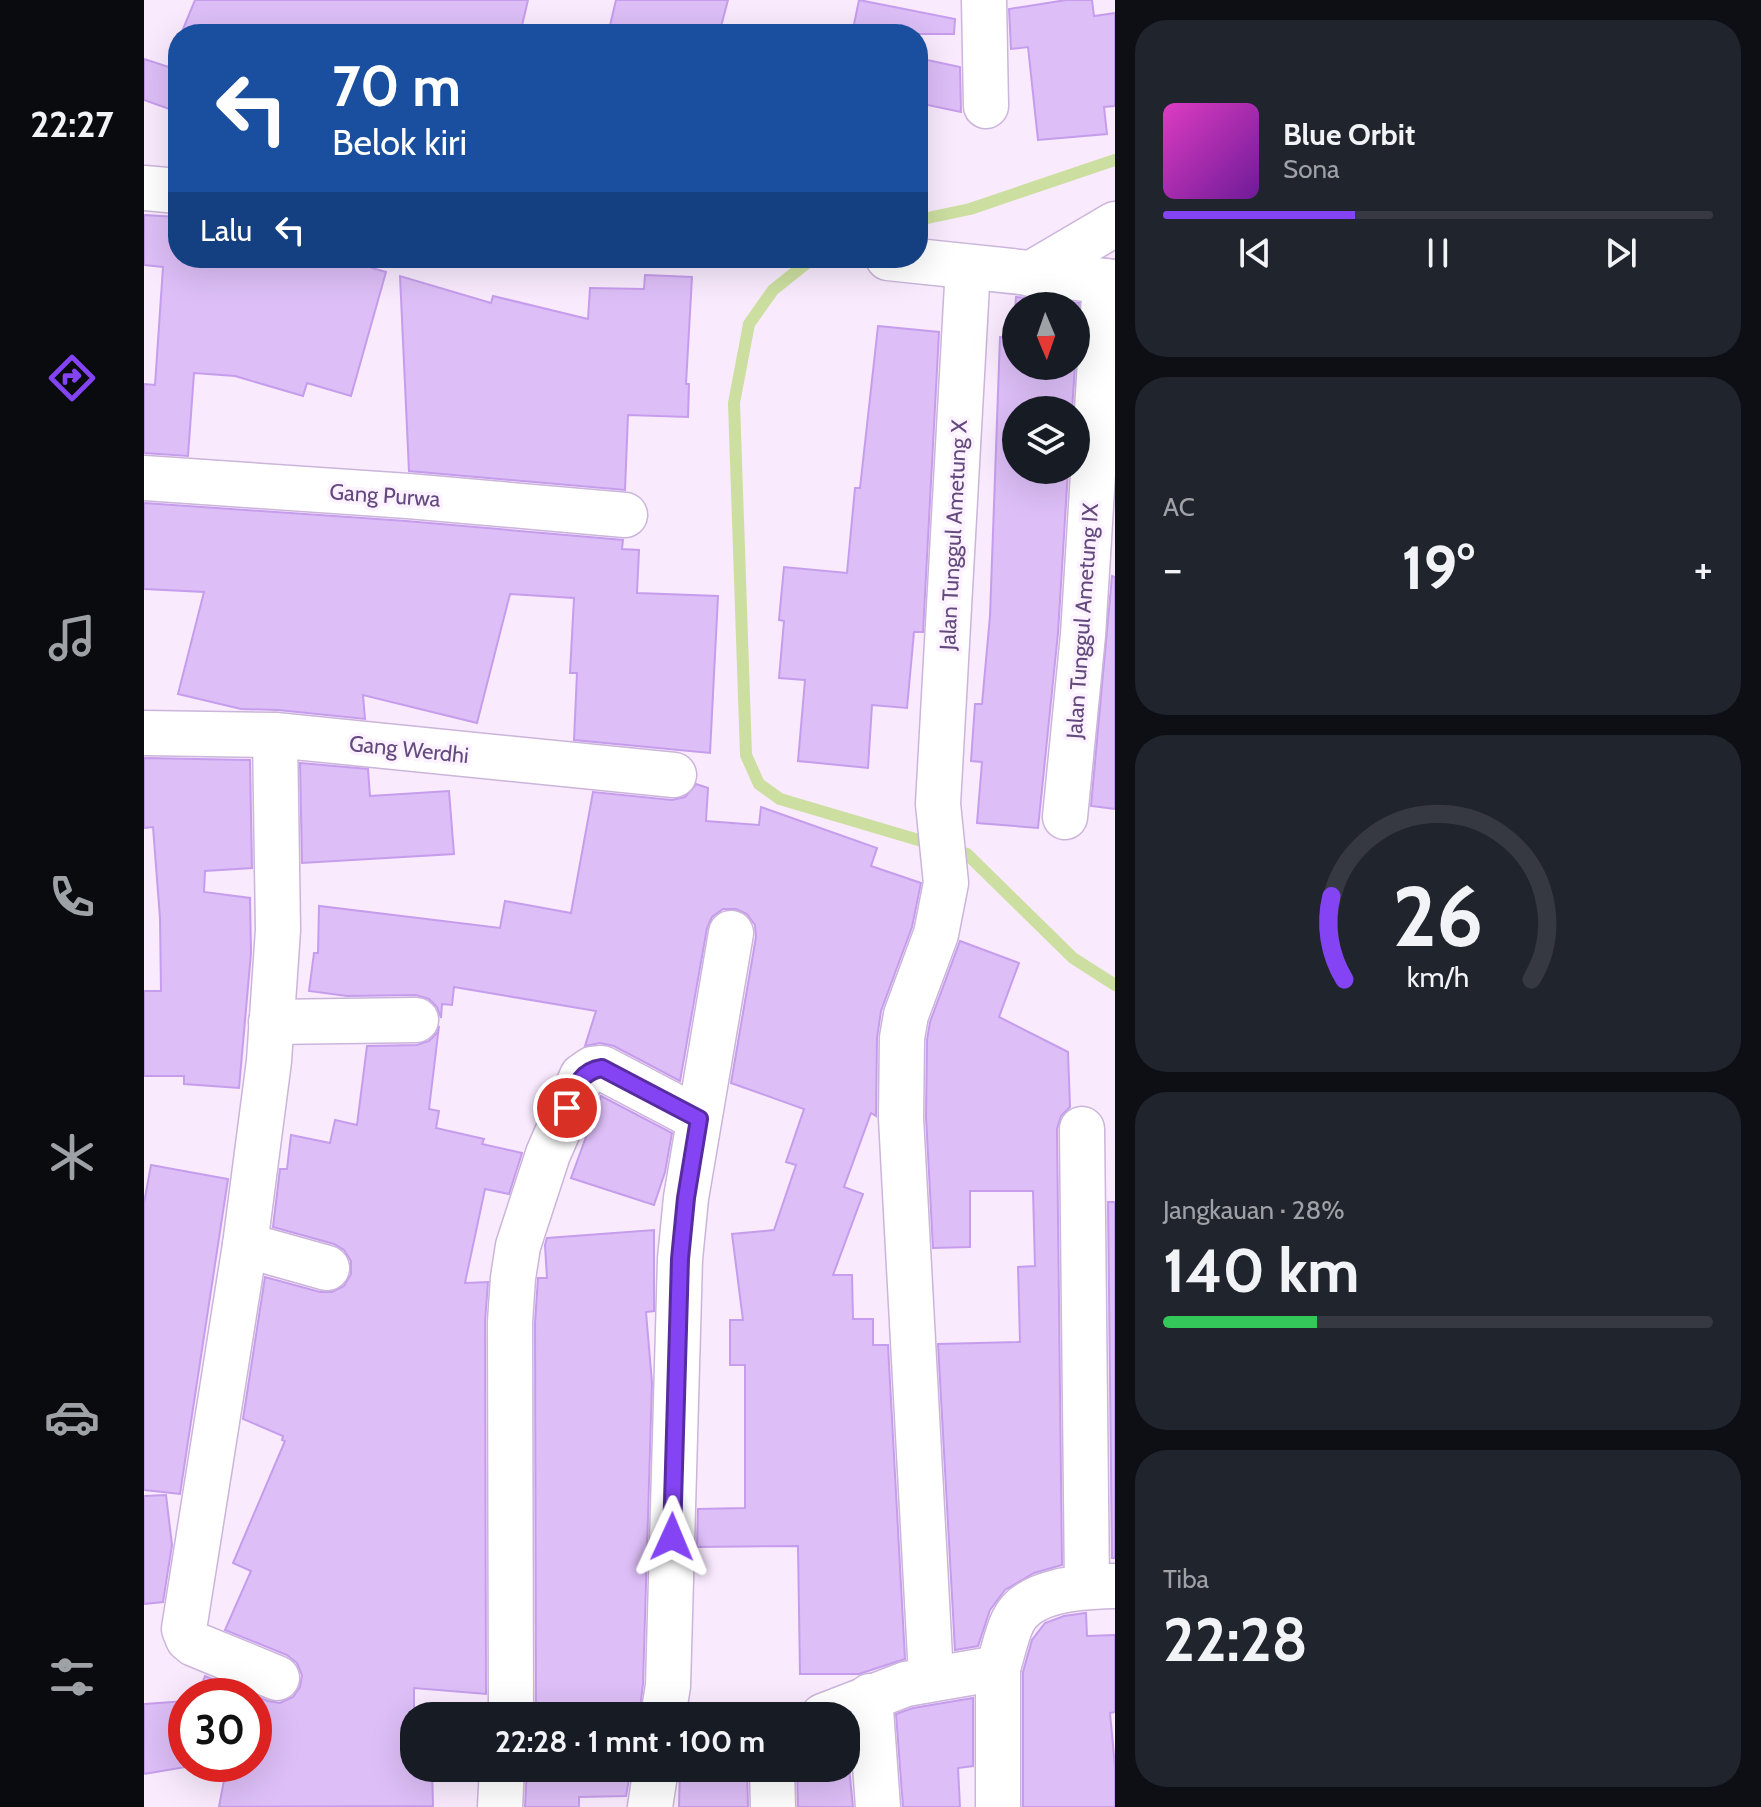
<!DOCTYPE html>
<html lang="id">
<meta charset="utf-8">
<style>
body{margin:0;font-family:Cabin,sans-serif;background:#20242c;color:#f1f3f6;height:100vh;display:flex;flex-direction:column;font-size:30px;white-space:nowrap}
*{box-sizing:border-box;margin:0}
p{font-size:26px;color:#9ea1a6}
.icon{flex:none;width:44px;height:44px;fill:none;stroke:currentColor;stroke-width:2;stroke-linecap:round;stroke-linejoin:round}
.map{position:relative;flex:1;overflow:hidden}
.panel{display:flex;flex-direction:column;gap:20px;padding:20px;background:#0d0f14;width:646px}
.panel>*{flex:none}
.hud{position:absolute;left:24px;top:24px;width:760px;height:244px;border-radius:32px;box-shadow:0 8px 32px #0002;background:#1a4fa0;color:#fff;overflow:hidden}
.needle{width:52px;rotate:178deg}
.controls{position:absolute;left:858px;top:292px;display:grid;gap:16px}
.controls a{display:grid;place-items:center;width:88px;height:88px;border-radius:50%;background:#171b24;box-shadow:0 8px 32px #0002;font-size:40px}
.speed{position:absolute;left:24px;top:1678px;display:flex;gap:16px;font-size:40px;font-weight:700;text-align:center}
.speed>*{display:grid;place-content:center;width:104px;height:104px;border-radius:50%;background:#171b24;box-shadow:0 8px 32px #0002;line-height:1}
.speed .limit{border:12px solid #d22;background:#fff;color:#111}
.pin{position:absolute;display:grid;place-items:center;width:68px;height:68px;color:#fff;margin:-34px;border:4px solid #fff;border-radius:50%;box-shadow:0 2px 8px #0007}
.me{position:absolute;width:88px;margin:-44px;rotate:1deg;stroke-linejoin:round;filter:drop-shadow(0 0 6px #0008)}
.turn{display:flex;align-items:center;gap:28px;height:168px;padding:0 32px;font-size:36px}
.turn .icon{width:104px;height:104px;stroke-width:2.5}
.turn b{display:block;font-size:56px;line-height:68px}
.then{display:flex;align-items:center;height:76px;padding:0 32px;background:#0003;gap:16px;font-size:30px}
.big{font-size:60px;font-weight:800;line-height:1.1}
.panel .card{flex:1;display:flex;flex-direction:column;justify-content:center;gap:12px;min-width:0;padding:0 28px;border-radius:32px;background:#20242c}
.panel .dial{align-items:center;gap:0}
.dial svg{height:208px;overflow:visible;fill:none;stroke:#363941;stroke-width:7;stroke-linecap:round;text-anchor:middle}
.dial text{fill:#f1f3f6;stroke:none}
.song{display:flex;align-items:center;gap:24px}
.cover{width:96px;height:96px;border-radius:12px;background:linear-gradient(135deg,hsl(310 70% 55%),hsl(280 70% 35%))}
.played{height:8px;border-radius:4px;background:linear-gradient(90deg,#8444f4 35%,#363941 35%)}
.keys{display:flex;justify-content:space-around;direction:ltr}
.heat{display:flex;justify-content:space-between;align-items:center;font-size:44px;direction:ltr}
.charge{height:12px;border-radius:6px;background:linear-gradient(90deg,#34c759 28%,#363941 0)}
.trip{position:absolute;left:256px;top:1702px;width:460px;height:80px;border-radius:32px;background:#171b24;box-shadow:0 8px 32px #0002;font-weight:800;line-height:80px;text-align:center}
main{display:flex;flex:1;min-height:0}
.menu{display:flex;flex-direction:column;width:144px;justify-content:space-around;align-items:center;background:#090b0e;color:#9ea1a6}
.menu .icon{width:56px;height:56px}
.menu .selected{color:#8444f4}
.menu b{font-size:36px;color:#f1f3f6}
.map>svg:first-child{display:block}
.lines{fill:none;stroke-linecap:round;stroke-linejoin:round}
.stream{stroke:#ccdea0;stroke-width:12}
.building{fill:#ddbef7;stroke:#c69dec;stroke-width:2}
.minor-casing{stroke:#cbb5da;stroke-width:47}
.minor{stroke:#fff;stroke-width:44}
.route-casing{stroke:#562c9f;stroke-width:20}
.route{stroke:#8444f4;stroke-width:14}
.labels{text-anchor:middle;stroke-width:7;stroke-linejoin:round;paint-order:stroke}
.street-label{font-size:22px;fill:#63497d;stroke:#fcf2ff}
</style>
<main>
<nav class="menu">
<b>22:27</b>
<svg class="icon selected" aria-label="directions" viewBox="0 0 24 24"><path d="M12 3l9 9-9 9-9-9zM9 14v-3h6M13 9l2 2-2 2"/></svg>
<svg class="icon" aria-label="music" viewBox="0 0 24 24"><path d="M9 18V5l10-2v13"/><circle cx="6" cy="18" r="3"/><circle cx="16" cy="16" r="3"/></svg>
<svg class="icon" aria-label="phone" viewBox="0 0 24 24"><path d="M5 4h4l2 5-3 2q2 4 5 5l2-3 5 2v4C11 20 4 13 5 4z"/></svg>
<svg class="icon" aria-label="climate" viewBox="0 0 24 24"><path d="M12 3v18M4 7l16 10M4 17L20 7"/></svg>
<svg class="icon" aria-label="car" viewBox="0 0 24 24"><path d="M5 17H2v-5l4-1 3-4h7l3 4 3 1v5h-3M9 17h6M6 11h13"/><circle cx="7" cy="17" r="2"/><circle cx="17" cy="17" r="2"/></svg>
<svg class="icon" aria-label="filters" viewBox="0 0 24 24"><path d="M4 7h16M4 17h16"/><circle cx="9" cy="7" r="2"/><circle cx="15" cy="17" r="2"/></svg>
</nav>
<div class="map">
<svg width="971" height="1807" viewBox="0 0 971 1807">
<rect width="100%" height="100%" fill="#f9eafe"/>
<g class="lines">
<g class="stream">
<path d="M774 220 826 209 971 160"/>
<path d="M669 258 629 290 605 324 590 403 602 755 615 784 636 799 788 844"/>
<path d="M806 849 823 854 929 958 971 985"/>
</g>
</g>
<g class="building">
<path d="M51 0H384L376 34H37Z"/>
<path d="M472 0H584L575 34H464Z"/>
<path d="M715 0 811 19 810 34H708Z"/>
<path d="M922 0H948L950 16 971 13V106L960 107 963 134 894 140 884 47 867 49 865 9Z"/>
<path d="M774 58 816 67 817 112 774 103Z"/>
<path d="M0 59 34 70V112L0 100Z"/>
<path d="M0 215 34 217V258H231L228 268 242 272 207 396 163 383 159 396 91 376 50 373 44 456 0 453V384L11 385 19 267 0 265Z"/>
<path d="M501 275 548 277 542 384H545L544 417 484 415 481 490 265 471 256 276 347 303 349 296 444 319 446 288 500 289Z"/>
<path d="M872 297 935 303 932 345V306H872V366H931L928 410H872V470H924L914 633 894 828 833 823 838 762 827 761 831 704H838L846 616 856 337 869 338Z"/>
<path d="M734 326 795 332 779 632H770L763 708 728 705 724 768 654 761 661 680 635 678 640 621 635 620 640 567 703 573 711 488H716Z"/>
<path d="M0 503 262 521 479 540 478 549 495 550 493 593 574 596 566 753 430 740 433 673H426L430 598 366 594 333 723 219 695 221 719 134 710 97 709 34 694 60 592 0 589Z"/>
<path d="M968 576 971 577V809L947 806Z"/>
<path d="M0 758 106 760 108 868 61 871 60 892 106 898 107 953 95 1088 40 1084V1076H0V991H17L16 918 9 827 0 828Z"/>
<path d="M156 763 224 769 226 796 305 791 310 854 158 863Z"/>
<path d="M552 784 564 788 562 821 615 825 617 807 733 848 727 866 777 883 768 927 737 1011 733 1038 732 1116 727 1113 700 1187 719 1194 689 1275H708L709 1319H729V1345H744L761 1659 715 1674H656L654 1546 553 1547 554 1509 601 1508V1365H586V1320H599L588 1234 630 1230 652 1165 642 1162 660 1109 587 1083 612 937 611 925 603 914 592 909H579L568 917 563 928 536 1081 470 1046 456 1043 441 1046 452 1011 310 987 308 1005 298 1004 297 1018 293 1007 285 999 272 995 203 996 165 991 170 953H174L175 906 356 928 361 901 427 913 449 792 528 800 541 797Z"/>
<path d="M816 941 875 963 855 1017 924 1052 926 1107 917 1116 913 1129 918 1565 890 1573 861 1590 846 1610 834 1646 811 1650 794 1344 876 1342 874 1267 891 1266 889 1191H826V1247L789 1248 782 1117 783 1040 786 1022Z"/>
<path d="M295 1026 285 1109 295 1111 292 1128 340 1139 338 1144 378 1153 365 1194 341 1189 321 1283 344 1282 341 1322 342 1694 270 1688V1768H288L289 1806 75 1807 83 1764H110V1696H53L61 1676 124 1701 136 1703 149 1697 156 1687 158 1675 153 1663 143 1655 81 1630 107 1571 89 1563 141 1441 138 1440 139 1436 99 1419 121 1277 176 1292H188L200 1286 207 1274V1261L200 1250 190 1244 129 1227 136 1169H143L147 1135 186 1143 191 1120 213 1125 223 1046 273 1045 285 1041 293 1033Z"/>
<path d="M457 1096 528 1133 521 1172 510 1205 427 1178Z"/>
<path d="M7 1165 84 1179 36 1494 0 1490V1203Z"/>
<path d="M964 1202H971V1558H968Z"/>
<path d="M510 1230V1311L502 1312 508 1383 499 1684 495 1716H392L391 1323 394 1278H403L401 1245 403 1238Z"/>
<path d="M22 1495 28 1545 19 1602 0 1604V1496Z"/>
<path d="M942 1613 943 1636 971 1635V1712L966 1713 971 1766V1807H879V1672L888 1640 901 1623 920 1616Z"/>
<path d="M829 1698V1766L814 1768 816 1807H759L752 1714 769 1708Z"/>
<path d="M42 1701V1767L0 1774V1704Z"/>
<path d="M702 1738 709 1807H654L653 1768H702Z"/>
<path d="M383 1768H487L482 1796 435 1797V1807H381Z"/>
<path d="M536 1768H603L604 1807H535Z"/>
</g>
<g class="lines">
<defs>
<g id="minor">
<path d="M840 0 842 106"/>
<path d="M0 188 34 191"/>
<path d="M744 258 971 282"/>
<path d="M886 274 971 224"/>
<path d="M0 478 264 496 481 515"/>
<path d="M0 733 131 735 530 775"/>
<path d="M131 735 134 930 125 1061 101 1245 40 1629 44 1639 50 1644 133 1678"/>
<path d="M921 817 939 635 961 281"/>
<path d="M127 1022 272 1020"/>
<path d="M938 1129 943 1587"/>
<path d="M101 1245 183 1268"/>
<path d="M854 1668V1807"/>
<path d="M787 1676 757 1118 758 1038 762 1015 792 934 802 883 794 804 824 267"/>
<path d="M726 1696 734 1807"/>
<path d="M367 1716 366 1322 369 1278 374 1246 404 1154 438 1076 448 1069 458 1068 555 1119"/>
<path d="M519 1716 524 1686 536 1259 542 1198 587 933"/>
<path d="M679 1716 762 1684 854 1668C859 1653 862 1635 869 1621 885 1588 940 1587 971 1586"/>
<path d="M628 1768 629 1807"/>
<path d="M356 1807 358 1768"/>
<path d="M506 1807 512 1768"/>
</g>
</defs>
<use href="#minor" class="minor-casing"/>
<use href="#minor" class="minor"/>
</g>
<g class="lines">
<defs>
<path id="route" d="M423 1108C431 1089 436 1071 458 1068L555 1119 542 1198 536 1259 528 1537"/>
</defs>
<use href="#route" class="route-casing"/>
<use href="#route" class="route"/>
</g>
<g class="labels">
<g class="street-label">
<text transform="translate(241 495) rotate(4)" y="8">Gang Purwa</text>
<text transform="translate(809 535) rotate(-87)" y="8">Jalan Tunggul Ametung X</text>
<text transform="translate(938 621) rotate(-86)" y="8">Jalan Tunggul Ametung IX</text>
<text transform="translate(265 749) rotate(6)" y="8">Gang Werdhi</text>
</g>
</g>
</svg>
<div class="controls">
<a><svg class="needle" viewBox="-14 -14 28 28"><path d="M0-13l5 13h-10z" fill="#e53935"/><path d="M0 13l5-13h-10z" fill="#9ea1a6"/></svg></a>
<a><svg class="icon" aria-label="layers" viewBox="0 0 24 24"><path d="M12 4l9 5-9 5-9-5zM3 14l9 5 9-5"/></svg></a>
</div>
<div class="speed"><div class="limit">30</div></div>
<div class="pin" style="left:423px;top:1108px;background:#d93025"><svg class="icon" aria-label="arrive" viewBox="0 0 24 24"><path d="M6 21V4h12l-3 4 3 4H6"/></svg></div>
<svg class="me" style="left:528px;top:1537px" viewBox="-20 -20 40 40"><path d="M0-17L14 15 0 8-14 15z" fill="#8444f4" stroke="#fff" stroke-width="4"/></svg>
<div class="trip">22:28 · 1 mnt · 100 m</div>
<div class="hud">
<div class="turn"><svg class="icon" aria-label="left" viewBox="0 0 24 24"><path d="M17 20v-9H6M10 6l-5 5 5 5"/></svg><div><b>70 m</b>Belok kiri</div></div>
<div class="then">Lalu<svg class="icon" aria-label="left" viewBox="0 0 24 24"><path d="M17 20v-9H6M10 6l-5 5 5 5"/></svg></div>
</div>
</div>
<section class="panel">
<div class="card">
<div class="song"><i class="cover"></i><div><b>Blue Orbit</b><p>Sona</p></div></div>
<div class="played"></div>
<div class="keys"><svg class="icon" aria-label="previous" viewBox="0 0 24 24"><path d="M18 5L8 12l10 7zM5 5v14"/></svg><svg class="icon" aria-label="pause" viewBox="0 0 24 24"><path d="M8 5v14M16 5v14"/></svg><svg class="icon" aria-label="next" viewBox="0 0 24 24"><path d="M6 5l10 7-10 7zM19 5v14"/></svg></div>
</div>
<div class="card"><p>AC</p>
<div class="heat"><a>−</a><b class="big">19°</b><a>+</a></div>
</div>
<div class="card dial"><svg viewBox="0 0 100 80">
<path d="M14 69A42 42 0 1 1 86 69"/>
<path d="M14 69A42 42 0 0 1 9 37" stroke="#8444f4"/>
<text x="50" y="56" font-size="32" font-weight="700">26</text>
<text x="50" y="72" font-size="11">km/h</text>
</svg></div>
<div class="card"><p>Jangkauan · 28%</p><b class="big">140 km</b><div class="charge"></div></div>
<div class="card"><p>Tiba</p><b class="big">22:28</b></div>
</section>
</main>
